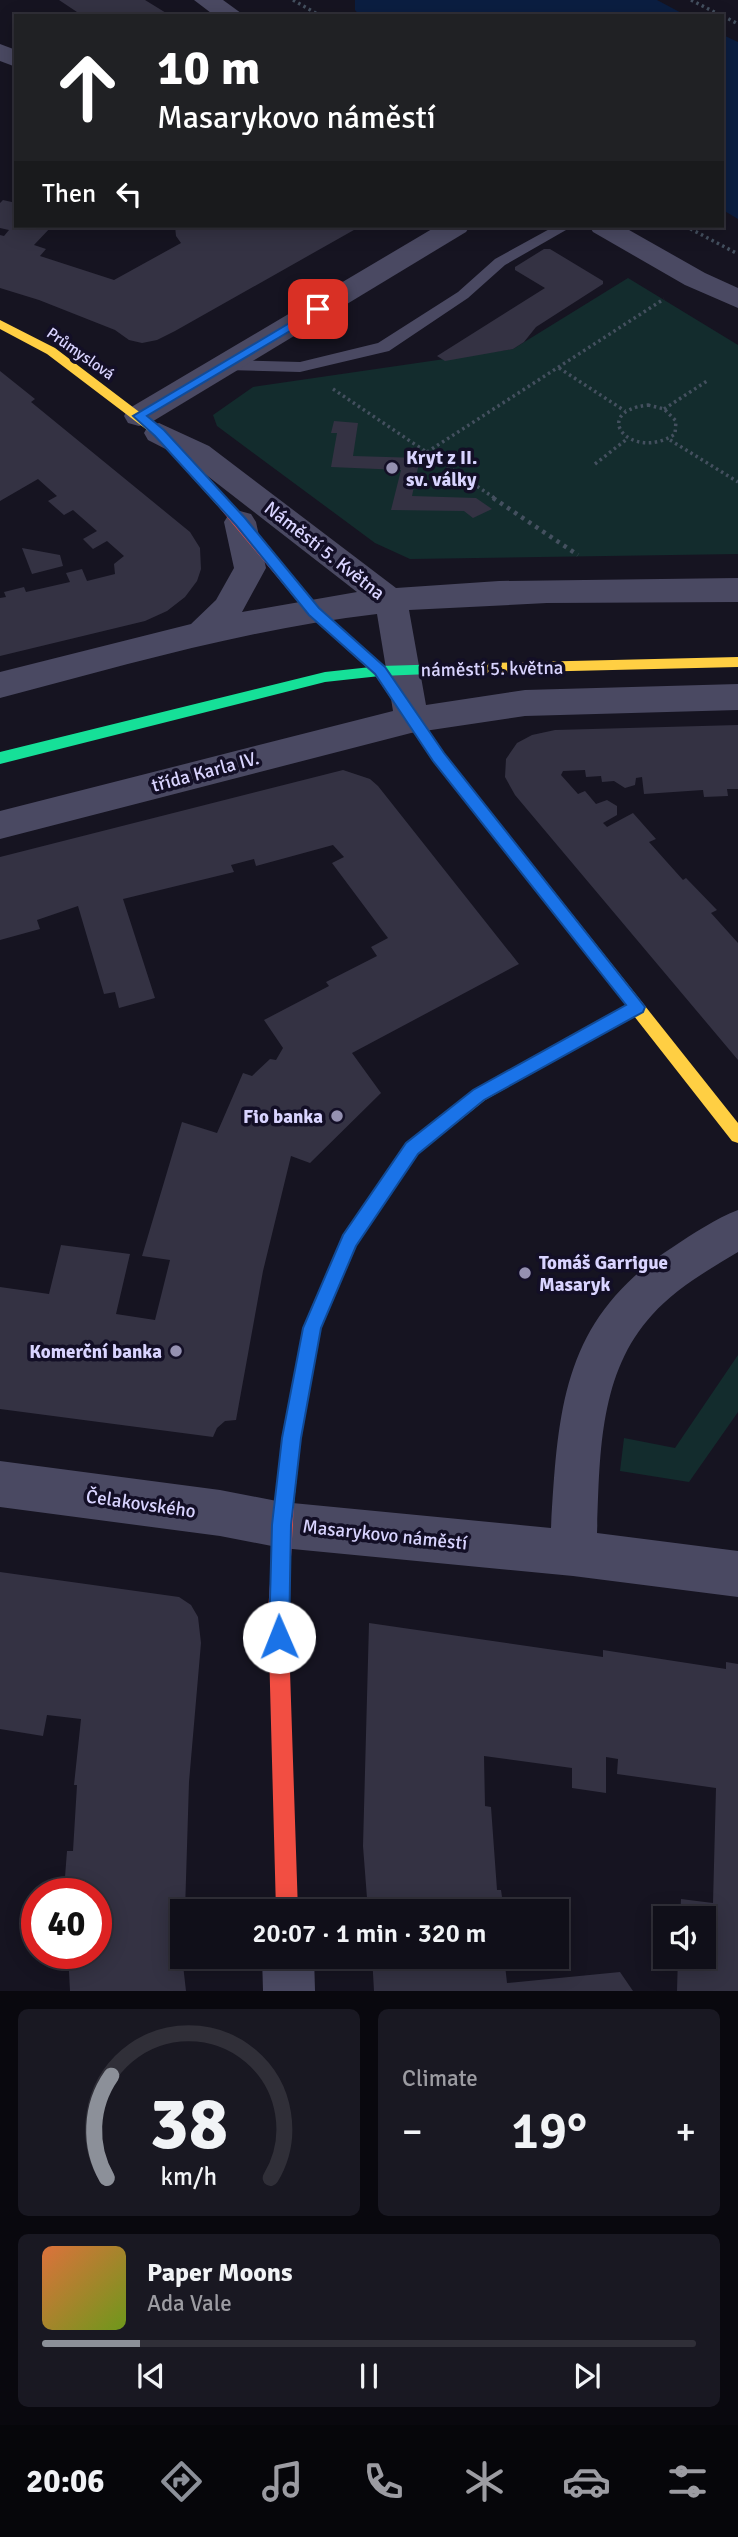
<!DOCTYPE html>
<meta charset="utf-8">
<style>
body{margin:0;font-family:Signika,sans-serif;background:#191822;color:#f1f3f6;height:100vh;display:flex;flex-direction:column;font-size:26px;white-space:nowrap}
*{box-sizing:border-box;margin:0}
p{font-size:23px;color:#9c9ca2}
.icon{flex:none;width:38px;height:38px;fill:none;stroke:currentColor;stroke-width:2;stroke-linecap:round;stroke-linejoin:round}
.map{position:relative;height:1991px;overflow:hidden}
.panel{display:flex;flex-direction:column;gap:18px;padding:18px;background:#09080e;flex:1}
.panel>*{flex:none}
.hud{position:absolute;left:14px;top:14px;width:710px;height:214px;border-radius:0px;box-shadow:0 4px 18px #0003,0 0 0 2px #302f38;background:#202124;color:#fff;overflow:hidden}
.fabs{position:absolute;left:653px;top:1906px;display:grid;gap:14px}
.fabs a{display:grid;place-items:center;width:63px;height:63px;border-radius:0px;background:#100f19;box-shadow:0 4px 18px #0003,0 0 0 2px #302f38;font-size:35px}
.speed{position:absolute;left:21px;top:1878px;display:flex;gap:14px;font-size:35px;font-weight:700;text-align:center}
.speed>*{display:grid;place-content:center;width:91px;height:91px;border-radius:50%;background:#100f19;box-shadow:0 4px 18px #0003,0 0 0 2px #302f38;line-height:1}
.speed .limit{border:10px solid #d22;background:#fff;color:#111}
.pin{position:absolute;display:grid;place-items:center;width:60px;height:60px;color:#fff;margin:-30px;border-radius:14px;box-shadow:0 4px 10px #0006}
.me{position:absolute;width:77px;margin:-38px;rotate:359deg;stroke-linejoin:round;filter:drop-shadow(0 0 5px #0008)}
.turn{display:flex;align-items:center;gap:24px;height:147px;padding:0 28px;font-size:32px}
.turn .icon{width:91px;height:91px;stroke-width:2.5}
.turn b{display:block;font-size:49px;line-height:60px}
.then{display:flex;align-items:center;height:66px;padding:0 28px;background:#0003;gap:14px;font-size:26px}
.big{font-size:52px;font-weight:600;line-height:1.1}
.panel .tile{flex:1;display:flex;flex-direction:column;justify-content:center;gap:10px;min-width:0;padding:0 24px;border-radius:10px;background:#191822}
.panel .dial{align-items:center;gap:0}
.dial svg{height:182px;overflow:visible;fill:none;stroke:#302f38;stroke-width:7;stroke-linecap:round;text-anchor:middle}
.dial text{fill:#f1f3f6;stroke:none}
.song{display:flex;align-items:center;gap:21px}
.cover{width:84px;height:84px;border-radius:10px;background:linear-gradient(135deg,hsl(20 70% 55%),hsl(80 70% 35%))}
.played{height:7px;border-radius:4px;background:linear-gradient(90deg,#8c9099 15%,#302f38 15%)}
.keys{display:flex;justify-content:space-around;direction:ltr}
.heat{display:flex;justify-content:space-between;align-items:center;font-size:38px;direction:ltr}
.panel .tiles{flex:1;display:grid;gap:18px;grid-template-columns:1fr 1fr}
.tile:last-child{grid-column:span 2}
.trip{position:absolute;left:170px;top:1899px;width:399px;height:70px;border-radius:0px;background:#100f19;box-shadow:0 4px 18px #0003,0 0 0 2px #302f38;font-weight:600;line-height:70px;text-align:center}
.tabs{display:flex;height:112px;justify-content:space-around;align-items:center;background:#06060a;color:#9c9ca2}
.tabs .icon{width:49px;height:49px}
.tabs .active{color:#8c9099}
.tabs b{font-size:32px;color:#f1f3f6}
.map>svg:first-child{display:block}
.green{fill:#132c2d}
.water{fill:#0b1e41}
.building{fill:#343243}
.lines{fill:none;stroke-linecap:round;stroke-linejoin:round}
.path-far1{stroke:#44505f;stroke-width:3.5;stroke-dasharray:2.5 3.5;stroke-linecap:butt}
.path{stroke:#44505f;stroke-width:4.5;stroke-dasharray:3.5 5;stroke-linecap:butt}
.lane{fill:#4a4962;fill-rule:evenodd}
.street{fill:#4a4962;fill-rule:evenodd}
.fast{fill:#16e098;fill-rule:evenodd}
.slow{fill:#ffcf43;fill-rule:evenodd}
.jam{fill:#f24e42;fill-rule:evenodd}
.route{fill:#1a73e8;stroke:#114b97;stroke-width:2}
.poi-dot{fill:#9591b1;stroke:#130f26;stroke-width:2.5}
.labels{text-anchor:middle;stroke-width:7;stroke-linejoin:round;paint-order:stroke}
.far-street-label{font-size:16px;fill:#d9d4ff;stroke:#130f26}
.poi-label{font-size:19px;font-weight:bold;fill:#d9d4ff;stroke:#130f26;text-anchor:start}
.street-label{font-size:19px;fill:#d9d4ff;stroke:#130f26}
</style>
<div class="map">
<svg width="738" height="1991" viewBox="0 0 738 1991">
<rect width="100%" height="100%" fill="#161421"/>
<g class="green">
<path d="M628 278 738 345V554L410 559 375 543 217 426 213 415 253 387 513 349Z"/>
<path d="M738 1355V1412L689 1482 620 1471 624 1438 675 1448Z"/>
</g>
<g class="water">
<path d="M355 0H657L687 16H360L355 10Z"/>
<path d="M723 35 738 42V219L723 210Z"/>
</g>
<g class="building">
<path d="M59 0H145L171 16H83Z"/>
<path d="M3 200 16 203V226H52L34 245 46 249 40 256 114 280 181 243 176 236 175 226H361L175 331 157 340 142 343 129 340 115 330 39 300 0 288V235L4 236 9 230 0 228V203Z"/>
<path d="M544 249H550L603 281V284L536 327 524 342 513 349 445 361 437 356 545 288 515 270V267Z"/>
<path d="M0 371 35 399 31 402 190 532 200 548 201 569 197 581 185 597 167 611 145 621 0 656V598L6 597 4 592 24 587 26 592 70 582 66 573 82 569 87 581 115 574 114 564 124 556 107 541 93 549 83 539 97 531 73 510 64 515 48 501 57 496 38 479 0 501Z"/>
<path d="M334 421 358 423 353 456 420 458 412 496 476 498 492 509 473 518 464 511 391 510 401 470 331 467 337 433H331Z"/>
<path d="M22 548 60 555 63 566 32 574Z"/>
<path d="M738 725V789H727L728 796 704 797 703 790 644 794 642 777 636 778 635 785 625 788 614 781 602 782 601 776 586 777 585 770 563 771 561 775 578 794 585 791 596 804 607 800 617 806V815L603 823 607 827 633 813 656 839 649 842 683 880 686 878 717 910 711 913 738 943V1060L515 795 505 777 506 759 517 743 532 735 555 730Z"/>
<path d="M343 770 370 779 378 786 519 964 352 1053 381 1093 310 1163 291 1156 263 1271 236 1420 225 1421 217 1428 213 1437 0 1409V1287L49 1294 61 1245 130 1254 116 1314 155 1320 170 1260 142 1256 182 1122 217 1133 243 1073 252 1076 270 1059 276 1060 283 1048 264 1020 329 986 326 982 377 956 371 947 388 938 332 863 344 857 333 845 256 866 254 859 231 865 234 872 123 899 155 998 119 1008 115 992 104 994 78 906 37 920 40 929 0 940V857Z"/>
<path d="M0 1572 179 1597 191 1605 198 1617 201 1643 189 1782 185 1911H182V1956L186 1991H70L68 1953H96V1894H71V1891L64 1890 67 1851H73L77 1785H74L81 1719 47 1715 43 1736 0 1729Z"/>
<path d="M369 1623 603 1657V1650L726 1669V1662L738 1664V1991H677L678 1956H704V1918H680L681 1899 713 1903 716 1788 617 1774 618 1759 606 1757V1793L572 1788V1768L484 1756 485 1806 491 1807 497 1890H501L504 1911H368L363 1846Z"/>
<path d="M372 1956H504L507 1983 620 1972 633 1991H374Z"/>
</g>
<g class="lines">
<g class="path-far1">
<path d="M293 0 321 16"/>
<path d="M691 0 722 16"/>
<path d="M723 16 738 24"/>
<path d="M685 226 738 254"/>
<path d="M559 368 625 411"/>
<path d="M333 389 496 499"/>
<path d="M648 405 664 409 676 421 675 434C632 463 588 412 648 405Z"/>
<path d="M664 409 707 381"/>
<path d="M670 440 738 482"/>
<path d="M427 452 664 299"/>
<path d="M595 464 627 439"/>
</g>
<path class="path" d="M493 498 578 555"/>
<path class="lane" d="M555 226H573L505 265 468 298 389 351 300 372 227 370 219 365 227 360 300 362 378 343 458 292 495 259Z"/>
<g class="street">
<path d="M194 0H223L245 16H215Z"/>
<path d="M0 44 16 50V67L0 61Z"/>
<path d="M437 226H470L466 232 150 423 139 426 128 423 124 416 128 409Z"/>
<path d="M589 226H622L705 273 738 288V308L685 285 593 232Z"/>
<path d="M159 423 209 446 396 588 499 581 738 578V602L547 603 409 610 426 705 525 690 738 684V710L525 716 411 733 0 839V811L393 711 377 614C248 629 125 665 0 698V672L191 624 216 600 234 568 224 522 229 514 240 511 251 514 256 522 266 568 242 612 357 592 187 460 148 440 144 433 148 426Z"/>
<path d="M738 1210V1252C708 1270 675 1289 652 1315 598 1374 600 1457 597 1533L738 1551V1597L573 1576 282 1548 220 1536 0 1507V1461L220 1490 282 1502 551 1528C558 1407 563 1318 673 1247 694 1233 715 1219 738 1210Z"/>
<path d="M262 1956H314L315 1991H263Z"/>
</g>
<g class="fast">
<path d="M450 664 457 669 455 673 380 676 325 682 0 764V752L325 672 380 666Z"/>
<path d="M422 1134 428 1136 430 1141 418 1154 355 1246 321 1328 301 1438 294 1503 292 1510 285 1512 278 1510 276 1503 283 1438 303 1328 343 1235 406 1144Z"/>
</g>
<g class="slow">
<path d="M0 320 55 348 163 430 227 499V505H217L155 436 47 354 0 329Z"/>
<path d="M738 657V667L450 674 443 669 450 664Z"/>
<path d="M415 717 420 718 444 753 738 1123V1143L732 1141 634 1016 485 1100 428 1146 422 1148 416 1146 414 1141 416 1136 473 1090 626 1005 434 761 408 722Z"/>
</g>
<g class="jam">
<path d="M222 498 227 499 319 609 385 667 420 718 422 722 420 726H410L375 675 309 615 217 505 216 502Z"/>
<path d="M285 1494 292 1496 294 1503 288 1611 298 1911H276L268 1611 276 1503 278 1496Z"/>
</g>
</g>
<path class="route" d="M318 306 322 307V312L147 416 164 430 245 518 319 608 385 667 444 753 645 1007 643 1012 484 1100 418 1154 356 1246 321 1328 301 1438 291 1525 289 1637 286 1644 279 1647 272 1644 269 1637 272 1525 282 1438 303 1328 343 1235 406 1143 473 1090 626 1005 433 761 375 674 309 615 236 525 155 436 133 416Z"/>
<g class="poi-dot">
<circle cx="392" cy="468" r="7"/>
<circle cx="337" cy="1116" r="7"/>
<circle cx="525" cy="1273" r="7"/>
<circle cx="176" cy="1351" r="7"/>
</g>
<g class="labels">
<g class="far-street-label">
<text transform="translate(81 353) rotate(35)" y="6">Průmyslová</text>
</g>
<g class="poi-label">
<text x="406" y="464">Kryt z II.<tspan x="406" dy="22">sv. války</tspan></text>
<text x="323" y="1123" text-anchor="end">Fio banka</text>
<text x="539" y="1269">Tomáš Garrigue<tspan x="539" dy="22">Masaryk</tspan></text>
<text x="162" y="1358" text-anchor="end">Komerční banka</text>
</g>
<g class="street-label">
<text transform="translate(325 550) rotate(38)" y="7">Náměstí 5. Května</text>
<text transform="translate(492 668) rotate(-1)" y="7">náměstí 5. května</text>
<text transform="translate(205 771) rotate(-15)" y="7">třída Karla IV.</text>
<text transform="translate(141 1503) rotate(8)" y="7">Čelakovského</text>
<text transform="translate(385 1534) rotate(6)" y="7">Masarykovo náměstí</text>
</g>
</g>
</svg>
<div class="fabs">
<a><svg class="icon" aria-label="sound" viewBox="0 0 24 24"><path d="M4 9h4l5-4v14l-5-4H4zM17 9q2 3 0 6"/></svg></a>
</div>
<div class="speed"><div class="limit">40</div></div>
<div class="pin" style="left:318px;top:309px;background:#d93025"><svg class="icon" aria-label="arrive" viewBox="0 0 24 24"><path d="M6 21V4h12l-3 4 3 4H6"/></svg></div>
<svg class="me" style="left:279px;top:1637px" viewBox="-20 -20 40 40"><circle r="19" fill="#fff"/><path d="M0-13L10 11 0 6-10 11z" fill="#1a73e8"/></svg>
<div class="trip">20:07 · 1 min · 320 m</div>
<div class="hud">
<div class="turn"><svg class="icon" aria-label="ahead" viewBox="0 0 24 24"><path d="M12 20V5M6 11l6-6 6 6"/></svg><div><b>10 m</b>Masarykovo náměstí</div></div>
<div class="then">Then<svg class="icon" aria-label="left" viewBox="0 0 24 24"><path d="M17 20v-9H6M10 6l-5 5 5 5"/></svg></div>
</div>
</div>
<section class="panel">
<div class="tiles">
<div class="tile dial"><svg viewBox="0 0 100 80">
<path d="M14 69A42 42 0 1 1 86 69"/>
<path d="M14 69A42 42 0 0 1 16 24" stroke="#8c9099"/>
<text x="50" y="56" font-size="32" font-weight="700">38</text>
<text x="50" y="72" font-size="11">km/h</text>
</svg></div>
<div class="tile"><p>Climate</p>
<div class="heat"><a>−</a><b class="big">19°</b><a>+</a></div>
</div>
<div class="tile">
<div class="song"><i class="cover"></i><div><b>Paper Moons</b><p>Ada Vale</p></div></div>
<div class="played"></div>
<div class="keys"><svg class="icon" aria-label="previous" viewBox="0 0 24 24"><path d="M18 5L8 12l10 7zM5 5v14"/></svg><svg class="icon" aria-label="pause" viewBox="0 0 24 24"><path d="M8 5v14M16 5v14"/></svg><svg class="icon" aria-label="next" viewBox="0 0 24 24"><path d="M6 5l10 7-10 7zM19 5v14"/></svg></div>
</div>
</div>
</section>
<nav class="tabs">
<b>20:06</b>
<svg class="icon active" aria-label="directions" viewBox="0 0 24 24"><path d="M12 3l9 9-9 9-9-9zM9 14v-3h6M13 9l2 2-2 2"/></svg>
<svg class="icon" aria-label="music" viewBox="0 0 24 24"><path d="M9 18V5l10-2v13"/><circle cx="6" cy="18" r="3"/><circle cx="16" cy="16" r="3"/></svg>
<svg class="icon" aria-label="phone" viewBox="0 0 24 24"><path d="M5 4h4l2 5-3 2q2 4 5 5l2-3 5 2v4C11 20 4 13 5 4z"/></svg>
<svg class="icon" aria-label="climate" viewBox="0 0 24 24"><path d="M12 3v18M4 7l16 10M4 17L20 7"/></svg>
<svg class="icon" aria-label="car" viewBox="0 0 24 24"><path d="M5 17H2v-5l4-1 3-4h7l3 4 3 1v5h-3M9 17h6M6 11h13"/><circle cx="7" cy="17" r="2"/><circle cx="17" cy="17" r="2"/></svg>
<svg class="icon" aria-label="filters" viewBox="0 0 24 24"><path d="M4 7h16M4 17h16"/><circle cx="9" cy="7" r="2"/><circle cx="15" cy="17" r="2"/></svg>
</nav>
